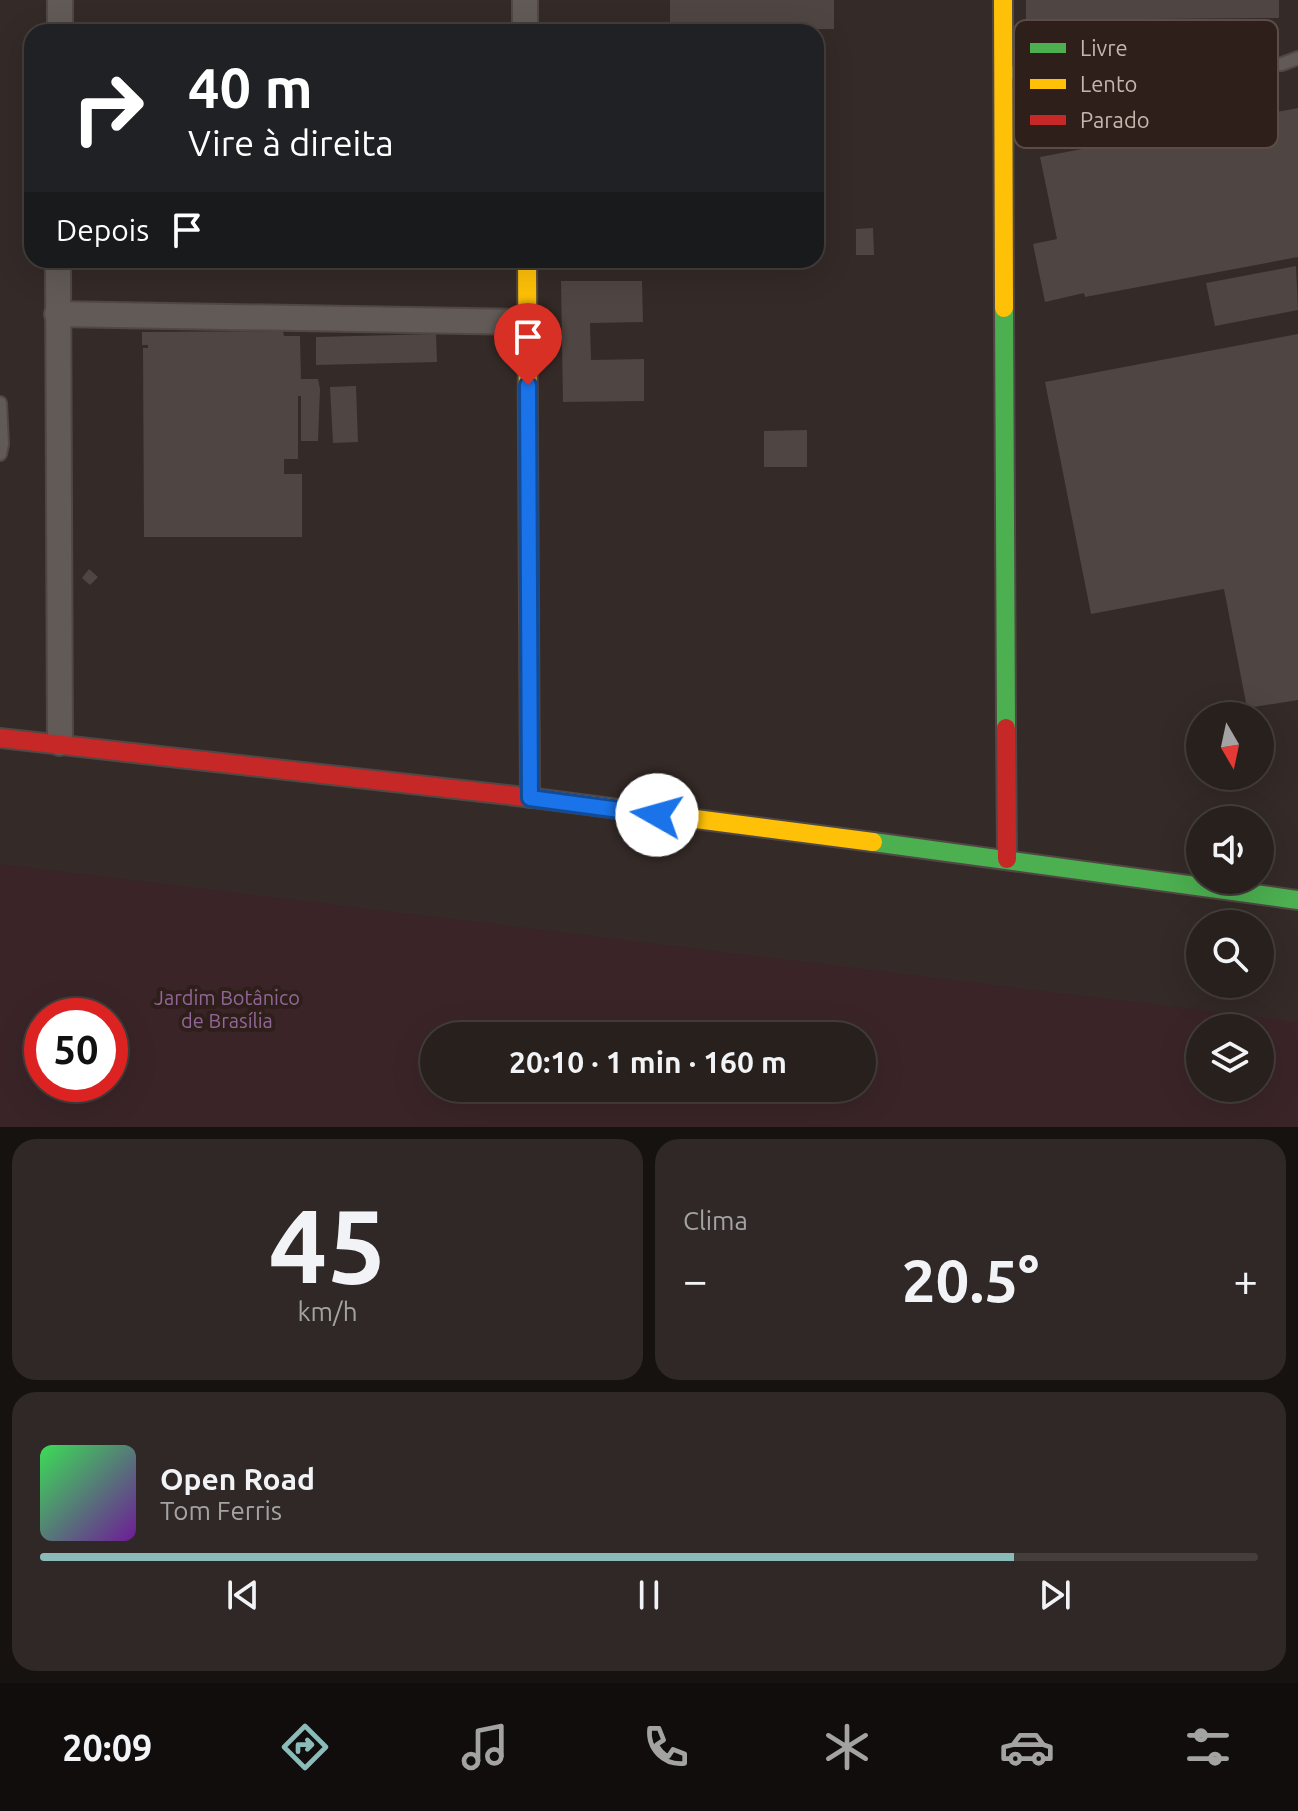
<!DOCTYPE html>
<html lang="pt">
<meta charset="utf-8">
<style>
body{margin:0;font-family:Ubuntu,sans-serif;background:#2f2826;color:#f1f3f6;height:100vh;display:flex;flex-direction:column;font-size:30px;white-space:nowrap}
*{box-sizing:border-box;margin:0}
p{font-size:26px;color:#a4a3a4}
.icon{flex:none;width:44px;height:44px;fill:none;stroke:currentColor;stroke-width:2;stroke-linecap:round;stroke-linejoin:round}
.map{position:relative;height:1127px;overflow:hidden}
.drawer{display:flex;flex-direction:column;gap:12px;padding:12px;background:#151210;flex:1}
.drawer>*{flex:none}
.hud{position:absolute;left:24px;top:24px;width:800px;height:244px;border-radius:24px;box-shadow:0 8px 32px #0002,0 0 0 2px #433e3b;background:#202124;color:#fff;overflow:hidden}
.needle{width:52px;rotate:171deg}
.tools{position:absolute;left:1186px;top:702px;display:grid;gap:16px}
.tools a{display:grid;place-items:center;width:88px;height:88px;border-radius:50%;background:#27201d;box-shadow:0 8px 32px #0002,0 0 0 2px #433e3b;font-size:40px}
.speed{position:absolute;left:24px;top:998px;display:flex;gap:16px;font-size:40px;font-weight:700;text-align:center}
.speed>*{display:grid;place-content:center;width:104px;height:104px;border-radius:50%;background:#27201d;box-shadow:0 8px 32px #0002,0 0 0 2px #433e3b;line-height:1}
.speed .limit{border:12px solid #d22;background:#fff;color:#111}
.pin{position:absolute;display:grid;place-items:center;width:68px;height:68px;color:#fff;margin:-82px -34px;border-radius:50% 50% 50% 0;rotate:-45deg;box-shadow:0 0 8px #0007}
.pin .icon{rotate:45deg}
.me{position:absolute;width:88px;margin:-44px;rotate:277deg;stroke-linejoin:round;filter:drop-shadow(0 0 6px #0008)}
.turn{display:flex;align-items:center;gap:28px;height:168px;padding:0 32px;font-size:36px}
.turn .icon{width:104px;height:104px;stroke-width:2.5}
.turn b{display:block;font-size:56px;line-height:68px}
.then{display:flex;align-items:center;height:76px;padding:0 32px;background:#0003;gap:16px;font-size:30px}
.big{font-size:60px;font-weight:700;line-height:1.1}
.drawer .card{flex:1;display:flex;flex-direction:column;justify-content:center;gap:12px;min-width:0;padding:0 28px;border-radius:24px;background:#2f2826}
.drawer .dial{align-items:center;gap:0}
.dial b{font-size:104px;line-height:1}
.song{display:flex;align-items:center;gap:24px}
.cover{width:96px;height:96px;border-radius:12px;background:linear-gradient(135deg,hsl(130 70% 55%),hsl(280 70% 35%))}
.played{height:8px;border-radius:4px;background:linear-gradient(90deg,#8bbbb9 80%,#433e3b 80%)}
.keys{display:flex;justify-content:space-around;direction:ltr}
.heat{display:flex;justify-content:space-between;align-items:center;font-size:44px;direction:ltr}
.drawer .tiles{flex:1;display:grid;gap:12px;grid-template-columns:1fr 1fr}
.card:last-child{grid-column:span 2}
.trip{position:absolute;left:420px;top:1022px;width:456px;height:80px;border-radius:40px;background:#27201d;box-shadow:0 8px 32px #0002,0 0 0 2px #433e3b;font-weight:700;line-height:80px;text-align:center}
.menu{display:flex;height:128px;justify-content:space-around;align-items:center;background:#100d0c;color:#a4a3a4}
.menu .icon{width:56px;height:56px}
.menu .selected{color:#8bbbb9}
.menu b{font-size:36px;color:#f1f3f6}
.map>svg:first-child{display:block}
.green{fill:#3a2428;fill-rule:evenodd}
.building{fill:#4f4542}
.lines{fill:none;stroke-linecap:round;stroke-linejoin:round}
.lane-casing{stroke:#514744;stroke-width:16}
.street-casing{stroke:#514744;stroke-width:28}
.fast-casing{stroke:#514744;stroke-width:22}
.slow-casing{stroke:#514744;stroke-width:22}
.jam-casing{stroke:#514744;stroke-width:22}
.lane{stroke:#625a56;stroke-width:12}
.street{stroke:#625a56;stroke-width:24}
.fast{stroke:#4caf50;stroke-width:18}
.slow{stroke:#ffc107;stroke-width:18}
.jam{stroke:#c62828;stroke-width:18}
.route-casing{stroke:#114b97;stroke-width:20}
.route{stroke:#1a73e8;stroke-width:14}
.labels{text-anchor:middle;stroke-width:8;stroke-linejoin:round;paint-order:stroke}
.park-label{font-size:20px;fill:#926698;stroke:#2f1f1a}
.key{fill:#2f1f1a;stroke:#5c4c47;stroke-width:2}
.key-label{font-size:22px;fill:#c6b5af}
</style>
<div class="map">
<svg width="1298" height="1127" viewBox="0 0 1298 1127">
<rect width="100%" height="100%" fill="#342a27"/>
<path class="green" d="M0 864 1298 1022V1127H0ZM42 1016H110V1084H42ZM1200 1028H1260V1088H1200ZM434 1036H862V1088H434Z"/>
<g class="building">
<path d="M670 0H834V29L670 30Z"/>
<path d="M1026 0H1279V18L1026 20Z"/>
<path d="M489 23V32H464L463 24Z"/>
<path d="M1298 108V257L1085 297 1084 293 1045 302 1033 244 1057 239 1040 157Z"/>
<path d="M873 228 874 255H856V229Z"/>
<path d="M1296 266 1298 310 1215 326 1206 283Z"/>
<path d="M561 281H642L643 322 590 323 591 360 644 359V401L563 402Z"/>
<path d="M283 331 284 336H300L301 379H318L320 389 318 441H301V396H298V459H284V474H302V537H144L143 348H148V345H142V332Z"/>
<path d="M436 334 437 362 316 365V337Z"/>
<path d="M1298 334V700L1247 708 1224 589 1091 614 1045 382Z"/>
<path d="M356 386 358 442 333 443 330 387Z"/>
<path d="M807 430V467H764V431Z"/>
<path d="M89 569 98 577 90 585 82 578Z"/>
</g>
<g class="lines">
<defs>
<g id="lane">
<path d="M1007 73 1282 64 1298 58"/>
<path d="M0 403 2 444 0 454"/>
</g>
<g id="street">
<path d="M525 0V32"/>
<path d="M60 32V0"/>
<path d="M58 260 60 743"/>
<path d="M57 314 527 322"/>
</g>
<g id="fast">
<path d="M1004 308 1006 728"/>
<path d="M873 842 1298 900"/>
</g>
<g id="slow">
<path d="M1003 0 1004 308"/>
<path d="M527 260 530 798"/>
<path d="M534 798 873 842"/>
</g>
<g id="jam">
<path d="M1006 728 1007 859"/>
<path d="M0 738 534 798"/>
</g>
</defs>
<use href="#lane" class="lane-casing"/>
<use href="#street" class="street-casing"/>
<use href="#fast" class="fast-casing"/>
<use href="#slow" class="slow-casing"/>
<use href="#jam" class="jam-casing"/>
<use href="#lane" class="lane"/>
<use href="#street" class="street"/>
<use href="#fast" class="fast"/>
<use href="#slow" class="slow"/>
<use href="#jam" class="jam"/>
</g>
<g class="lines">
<defs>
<path id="route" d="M528 385 530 798 657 815"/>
</defs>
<use href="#route" class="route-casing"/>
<use href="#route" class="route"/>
</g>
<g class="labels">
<g class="park-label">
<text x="227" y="1005">Jardim Botânico<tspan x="227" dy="23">de Brasília</tspan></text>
</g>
</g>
<rect x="1014" y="20" width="264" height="128" rx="12" class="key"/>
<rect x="1030" y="43" width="36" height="10" fill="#4caf50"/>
<rect x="1030" y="79" width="36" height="10" fill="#ffc107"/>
<rect x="1030" y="115" width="36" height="10" fill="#c62828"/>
<g class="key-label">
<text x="1080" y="56">Livre</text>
<text x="1080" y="92">Lento</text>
<text x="1080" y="128">Parado</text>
</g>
</svg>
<div class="tools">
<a><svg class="needle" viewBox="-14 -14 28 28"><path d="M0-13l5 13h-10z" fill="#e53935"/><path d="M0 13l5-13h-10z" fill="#a4a3a4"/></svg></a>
<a><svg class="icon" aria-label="sound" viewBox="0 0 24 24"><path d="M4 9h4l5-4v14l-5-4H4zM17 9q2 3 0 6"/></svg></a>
<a><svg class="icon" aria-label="search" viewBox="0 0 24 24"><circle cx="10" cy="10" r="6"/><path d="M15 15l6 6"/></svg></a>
<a><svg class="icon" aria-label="layers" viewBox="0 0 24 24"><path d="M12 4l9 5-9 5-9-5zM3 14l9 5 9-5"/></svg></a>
</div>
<div class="speed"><div class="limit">50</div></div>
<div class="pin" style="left:528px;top:385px;background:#d93025"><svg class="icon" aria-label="arrive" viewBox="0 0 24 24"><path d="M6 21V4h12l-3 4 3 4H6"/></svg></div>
<svg class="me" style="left:657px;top:815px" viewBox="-20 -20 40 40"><circle r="19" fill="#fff"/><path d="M0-13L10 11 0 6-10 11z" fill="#1a73e8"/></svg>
<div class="trip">20:10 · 1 min · 160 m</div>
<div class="hud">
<div class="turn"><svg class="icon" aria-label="right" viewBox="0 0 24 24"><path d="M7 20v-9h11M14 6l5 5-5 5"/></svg><div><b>40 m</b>Vire à direita</div></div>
<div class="then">Depois<svg class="icon" aria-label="arrive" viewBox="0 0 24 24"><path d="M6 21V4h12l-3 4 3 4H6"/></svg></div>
</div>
</div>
<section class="drawer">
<div class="tiles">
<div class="card dial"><b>45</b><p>km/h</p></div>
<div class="card"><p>Clima</p>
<div class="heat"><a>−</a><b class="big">20.5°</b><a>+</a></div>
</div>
<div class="card">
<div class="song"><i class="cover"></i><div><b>Open Road</b><p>Tom Ferris</p></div></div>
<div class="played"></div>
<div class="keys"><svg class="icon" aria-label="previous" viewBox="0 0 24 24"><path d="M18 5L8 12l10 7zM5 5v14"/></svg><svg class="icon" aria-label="pause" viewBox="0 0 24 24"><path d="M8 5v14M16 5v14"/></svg><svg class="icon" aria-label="next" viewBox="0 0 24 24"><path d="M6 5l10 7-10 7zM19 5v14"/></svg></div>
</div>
</div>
</section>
<nav class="menu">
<b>20:09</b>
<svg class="icon selected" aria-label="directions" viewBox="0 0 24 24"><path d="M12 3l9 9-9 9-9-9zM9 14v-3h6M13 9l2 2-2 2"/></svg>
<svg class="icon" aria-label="music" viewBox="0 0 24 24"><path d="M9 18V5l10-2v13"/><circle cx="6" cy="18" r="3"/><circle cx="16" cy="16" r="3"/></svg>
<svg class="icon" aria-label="phone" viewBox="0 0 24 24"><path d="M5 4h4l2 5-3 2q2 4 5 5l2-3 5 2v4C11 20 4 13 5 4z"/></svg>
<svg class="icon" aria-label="climate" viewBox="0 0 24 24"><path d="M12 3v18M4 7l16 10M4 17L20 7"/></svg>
<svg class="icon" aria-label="car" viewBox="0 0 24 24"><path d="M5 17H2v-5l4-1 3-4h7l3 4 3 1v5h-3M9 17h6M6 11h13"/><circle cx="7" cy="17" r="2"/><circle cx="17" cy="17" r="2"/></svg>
<svg class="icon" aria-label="filters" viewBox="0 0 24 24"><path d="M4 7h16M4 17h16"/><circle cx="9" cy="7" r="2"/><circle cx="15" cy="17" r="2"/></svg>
</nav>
